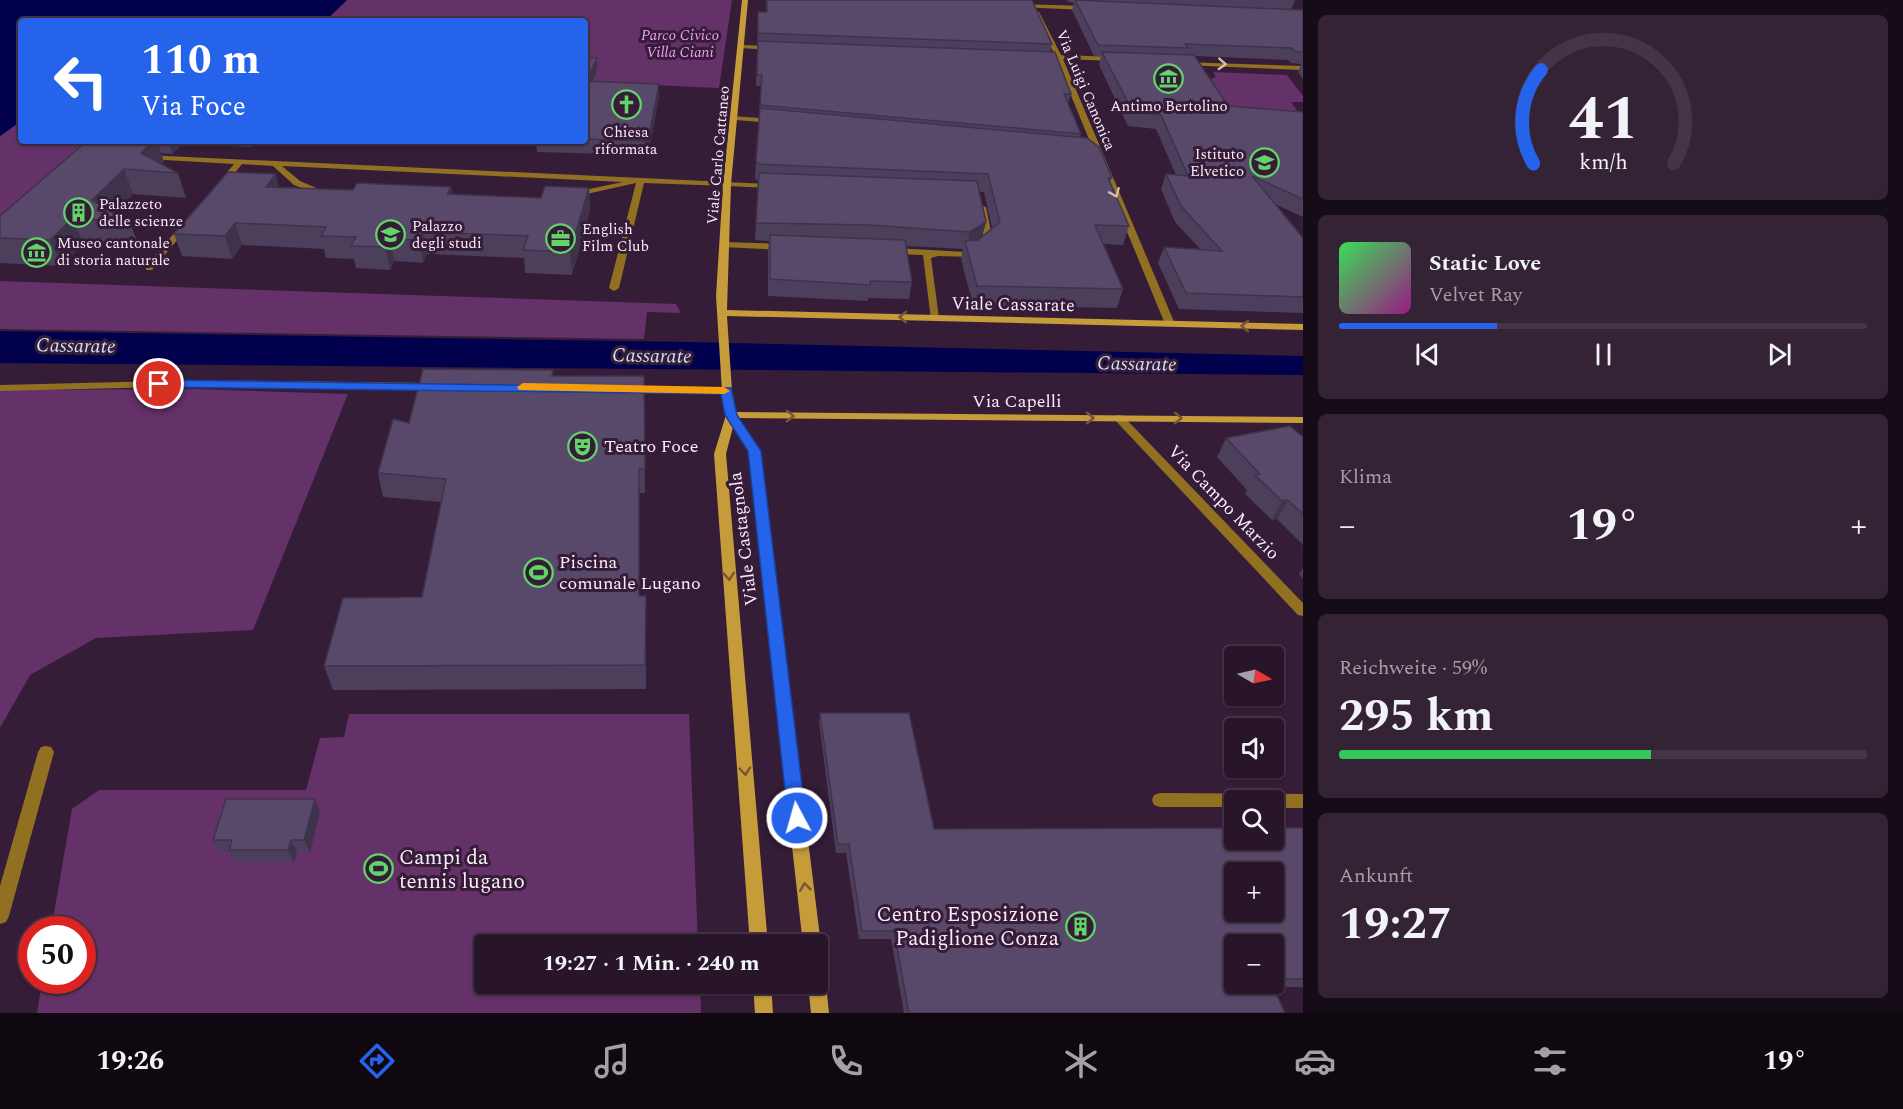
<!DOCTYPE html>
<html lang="de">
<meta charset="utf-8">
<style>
body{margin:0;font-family:Spectral,serif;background:#342235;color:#f1f3f6;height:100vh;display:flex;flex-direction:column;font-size:22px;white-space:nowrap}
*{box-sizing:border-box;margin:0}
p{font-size:20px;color:#a59fa8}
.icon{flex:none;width:33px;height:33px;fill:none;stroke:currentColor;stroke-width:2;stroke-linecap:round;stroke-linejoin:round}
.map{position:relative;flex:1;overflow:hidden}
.side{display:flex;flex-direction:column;gap:15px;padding:15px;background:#160c17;width:600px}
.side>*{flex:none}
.banner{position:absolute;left:18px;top:18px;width:570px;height:126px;border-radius:6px;box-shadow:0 2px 4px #0004,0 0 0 2px #443446;background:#2563eb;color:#fff;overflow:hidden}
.needle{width:39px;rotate:99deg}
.tools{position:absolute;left:1224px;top:646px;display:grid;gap:12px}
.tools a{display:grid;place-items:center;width:60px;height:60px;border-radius:6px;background:#281529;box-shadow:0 2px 4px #0004,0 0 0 2px #443446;font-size:30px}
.speed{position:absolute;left:18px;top:916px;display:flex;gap:12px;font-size:30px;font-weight:700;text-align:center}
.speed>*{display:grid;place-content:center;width:78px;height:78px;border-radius:50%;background:#281529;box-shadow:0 2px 4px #0004,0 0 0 2px #443446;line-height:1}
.speed .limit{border:9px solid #d22;background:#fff;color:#111}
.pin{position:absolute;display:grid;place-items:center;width:51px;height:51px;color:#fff;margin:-26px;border:3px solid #fff;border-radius:50%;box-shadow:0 2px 6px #0007}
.me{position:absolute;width:66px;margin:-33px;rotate:354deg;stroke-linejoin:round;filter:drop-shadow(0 0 4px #0008)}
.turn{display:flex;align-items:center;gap:21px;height:126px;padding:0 24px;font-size:27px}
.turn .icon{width:78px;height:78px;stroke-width:2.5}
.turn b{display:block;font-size:42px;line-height:51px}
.big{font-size:45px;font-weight:700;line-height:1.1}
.side .widget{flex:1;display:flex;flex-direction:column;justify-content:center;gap:9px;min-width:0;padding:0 21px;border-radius:9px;background:#342235}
.side .dial{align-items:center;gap:0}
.dial svg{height:156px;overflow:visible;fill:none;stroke:#443446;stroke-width:7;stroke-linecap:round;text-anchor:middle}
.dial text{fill:#f1f3f6;stroke:none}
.song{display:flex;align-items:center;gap:18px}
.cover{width:72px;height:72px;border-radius:9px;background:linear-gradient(135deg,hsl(130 70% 55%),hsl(310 70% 35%))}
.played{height:6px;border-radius:3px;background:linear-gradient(90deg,#2563eb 30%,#443446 30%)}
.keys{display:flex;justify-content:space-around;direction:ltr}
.heat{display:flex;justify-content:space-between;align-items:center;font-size:33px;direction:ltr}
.charge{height:9px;border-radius:4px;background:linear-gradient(90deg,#34c759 59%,#443446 0)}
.trip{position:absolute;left:474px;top:934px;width:354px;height:60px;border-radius:6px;background:#281529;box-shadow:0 2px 4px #0004,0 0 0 2px #443446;font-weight:700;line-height:60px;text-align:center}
.tab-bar{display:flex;height:96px;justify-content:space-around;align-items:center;background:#100810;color:#a59fa8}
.tab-bar .icon{width:42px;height:42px}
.tab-bar .selected{color:#2563eb}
.tab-bar b{font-size:27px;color:#f1f3f6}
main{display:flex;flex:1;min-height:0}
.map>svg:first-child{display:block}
.green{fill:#643168}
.water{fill:#01004c}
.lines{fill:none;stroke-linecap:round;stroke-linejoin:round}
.lane{fill:#917022;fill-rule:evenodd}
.street{fill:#917022;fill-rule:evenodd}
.secondary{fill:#c69b3a;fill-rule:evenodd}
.wall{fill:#4c3f5c;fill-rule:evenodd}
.shaded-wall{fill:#3e334b}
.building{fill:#58496b;stroke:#3e334b;stroke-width:1.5;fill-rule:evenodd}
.oneway{stroke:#d7c0b0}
.oneway2{stroke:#765538}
.route{fill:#2563eb;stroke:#184099;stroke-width:1.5}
.slow{fill:#f59e0b}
.labels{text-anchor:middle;stroke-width:6;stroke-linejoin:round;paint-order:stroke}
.far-park-label{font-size:15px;font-style:italic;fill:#f59dfb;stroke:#351c37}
.far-street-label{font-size:15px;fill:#fcebfd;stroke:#351c37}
.far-poi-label{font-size:15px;fill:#fcebfd;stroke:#351c37;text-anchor:start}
.street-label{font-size:18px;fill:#fcebfd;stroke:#351c37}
.poi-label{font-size:18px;fill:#fcebfd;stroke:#351c37;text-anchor:start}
.water-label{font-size:20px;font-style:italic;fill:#d0ddf7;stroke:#351c37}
.near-poi-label{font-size:21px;fill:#fcebfd;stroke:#351c37;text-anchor:start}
</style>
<main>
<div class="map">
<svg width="1303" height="1013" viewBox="0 0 1303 1013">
<rect width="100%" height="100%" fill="#351c37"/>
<g class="green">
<path d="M347 0H732L719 88 585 82V21H325Z"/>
<path d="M1213 72 1287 75 1303 96V102H1291L1303 119 1174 116 1205 85 1215 86 1211 79 1216 77Z"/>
<path d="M21 121V141H126L91 162 0 240V136Z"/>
<path d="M0 281 676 304 681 313 647 312 644 339 0 329Z"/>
<path d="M196 389 348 394 253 630 96 638 30 675 0 728V390Z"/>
<path d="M349 714H689L698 945H484V984H700L701 1013H37L42 981H82V930H51L72 809 99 790H306L320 738 344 737Z"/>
</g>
<g class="water">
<path d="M0 0H347L325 21H21V121L0 136Z"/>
<path d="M0 331 687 342 1303 356V375L0 363Z"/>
</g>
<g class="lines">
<g class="lane">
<path d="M724 182 772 184 776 186 772 188 727 186 723 184Z"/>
<path d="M979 205 986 207 993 241 972 257 938 256 931 258 939 318 934 321 931 320 923 255 893 254 889 251 893 248 967 252 984 240Z"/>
<path d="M724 242 785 244 789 247 785 250 721 247V243Z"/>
<path d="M204 380 435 383 440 386 435 389 204 386 0 391V385Z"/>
<path d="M629 386 727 388 732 391 727 394 625 391 624 389 625 387Z"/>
<path d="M46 746 51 747 54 752 9 916 6 922 0 924V886L38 752 41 747Z"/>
<path d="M1160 793 1303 794V808H1274V801H1234V807H1160L1154 805 1152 800 1154 795Z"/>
</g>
<g class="street">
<path d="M1016 4 1087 6 1090 8 1087 10 1018 7Z"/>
<path d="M1036 10 1039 12 1061 55 1115 57 1118 59 1115 61 1063 59 1175 324 1173 326H1167L1165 324 1056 59 1039 56 1042 54 1055 55 1033 12Z"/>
<path d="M741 45 773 46 776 48 773 50 739 48V46Z"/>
<path d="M1181 62 1303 66V70L1183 65 1181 64Z"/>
<path d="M732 116 774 119 778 121 774 123 735 120H732Z"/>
<path d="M145 155 727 182 731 184 727 186 644 183 619 288 614 291 609 288 636 183 573 197H570V193L623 182 282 166 300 181 326 192V196H323L294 185 273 166 242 164 224 186H221L217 184 234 164 148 159 144 157Z"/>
<path d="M181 225 188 227 152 270H146V266Z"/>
<path d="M1119 415 1123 416 1303 603V616L1298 615 1115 420 1114 418 1115 416Z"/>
</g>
<g class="secondary">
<path d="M742 0H748L731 184 727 310 1303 324V330L727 316 732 391 736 412 1303 417V423L739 418 760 451 821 945 818 951V945H803L748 451 733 427 726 454 768 945H750L714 454 726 415 722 391 716 296 723 184Z"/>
<path d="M818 975 823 978 826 984 829 1013H811L808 984H818Z"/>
<path d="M753 984H771L773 1013H755Z"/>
</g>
</g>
<g class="wall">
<path d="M766 0H1032L1052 44 1050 52 1071 94 1068 104 1081 134 1080 137 1112 178 1110 182 1129 226 1123 245 1103 244 1123 289 1117 308 973 305 961 259 963 249 906 246 912 282 909 299 868 298V301L768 296V251L769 241 755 240 758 181 755 178 761 86H756L758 22V12H766ZM979 192H984L992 228 982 237 986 222Z"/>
<path d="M1067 0H1295L1291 10 1303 11V79L1298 72 1301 64 1291 63 1288 60 1195 56 1228 106 1303 112V217L1275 204 1303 238V313L1179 309 1158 263 1164 247 1200 249 1175 222 1161 189 1166 174 1176 175 1156 129 1128 126 1099 65 1101 56H1094L1072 10 1074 3 1068 2Z"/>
<path d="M585 58 597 71 593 81 659 97 648 155 537 152 536 141H585Z"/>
<path d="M87 141H258L252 147 182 144 172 154 161 153 164 162 162 164 178 173 186 198 133 194 114 213 130 223 140 248 83 244 62 266 0 263V238Z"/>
<path d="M279 187 353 190 451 187 452 194 541 198 589 188 590 210 572 275 525 273 524 258 427 254 423 263 394 261 390 270 356 268 354 259 326 258 324 249 242 245 232 259 182 256 174 234Z"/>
<path d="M553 370V376H644L645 493H639V596H646V689L333 690 324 666 422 597 441 502 383 497 378 473 409 423Z"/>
<path d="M1303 437V545L1277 519 1272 520 1245 494 1247 490 1217 457 1226 438Z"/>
<path d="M1303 568V579L1299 574Z"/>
<path d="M820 713 934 829 1303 828V987H1274L1285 1013H904L891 939H859L846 853H836L819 722ZM1274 945V984H1234Z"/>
<path d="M320 812 310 852H297L294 862H236L230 853H220L213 840Z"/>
</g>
<g class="shaded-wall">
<path d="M597 58V71L587 95 586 81Z"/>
<path d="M659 84V97L648 155V141Z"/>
<path d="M137 141H157L164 162 155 171H147Z"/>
<path d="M168 141H181L182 144 172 154Z"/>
<path d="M251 141H258L252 147Z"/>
<path d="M124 169 133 194 106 221 92 200Z"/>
<path d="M276 174 281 195 266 187Z"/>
<path d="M451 187 454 208 447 194Z"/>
<path d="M589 188 590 210 572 275 570 252Z"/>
<path d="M73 218 83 244 62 266 50 240Z"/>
<path d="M986 222 981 239 967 247 970 232Z"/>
<path d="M235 223 242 245 232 259 225 236Z"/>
<path d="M423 232 427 254 423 263 419 240Z"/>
<path d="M390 239 394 261 390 270 385 247Z"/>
<path d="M1288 500 1277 519 1272 520 1282 501Z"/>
<path d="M315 799 320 812 310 852 304 840Z"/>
<path d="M291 840 297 852 294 862 288 850Z"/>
</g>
<g class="building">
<path d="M767 0H1032L1052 44 758 33V12H767Z"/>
<path d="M1075 0 1302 10 1303 11V52H1295L1292 48 1185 44 1188 48 1098 45Z"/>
<path d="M758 41 1055 52 1071 94H1064L1081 134 760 105 762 75H757Z"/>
<path d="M1102 52 1194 55 1228 106 1303 112V199L1252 176 1303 238V297L1186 293 1164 247 1222 251 1181 206 1166 174 1188 176 1161 115 1133 112Z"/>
<path d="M585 58H597L586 81 659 84 648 141 585 139Z"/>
<path d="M760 108 1087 138 1099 147 1112 178H1108L1129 226 1095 225 1123 289 977 286 965 241 978 240 1000 222 988 174 759 164 756 161Z"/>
<path d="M87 141H153L141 153 178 173 124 169 92 200 130 223 73 218 50 240 0 238V216Z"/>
<path d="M228 172 276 174 266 187 353 190 357 183 402 185 451 187 447 194 541 198 545 186 589 188 570 252 523 250 528 236 423 232 419 240 390 239 385 247 351 246 356 237 321 236 326 227 235 223 225 236 174 234Z"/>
<path d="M759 173 977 181 986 222 970 232 868 225 756 223Z"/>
<path d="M770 235 905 240 912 282 870 281V285L770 279Z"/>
<path d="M423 369 553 370 552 376H644L645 469H639V596H646L645 665 324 666 343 598 422 597 446 479 378 473 393 419 409 423Z"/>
<path d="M1290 426 1303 437V514L1288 500 1282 501 1255 475 1260 474 1226 438Z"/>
<path d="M820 713H909L934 829 1234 828V840H1274V828H1303V979H1274V945H1234V984H1272L1285 1013H909L894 931H862L849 844H838ZM1234 873H1274V912H1234Z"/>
<path d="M226 799H315L304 840H291L288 850H229L232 840H213Z"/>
</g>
<defs><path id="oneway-chevron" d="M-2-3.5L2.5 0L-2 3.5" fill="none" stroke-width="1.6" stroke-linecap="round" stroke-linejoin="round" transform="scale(1.5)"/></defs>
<g class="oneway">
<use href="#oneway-chevron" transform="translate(1222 64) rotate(3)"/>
<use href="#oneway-chevron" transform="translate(1115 193) rotate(67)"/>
</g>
<g class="oneway2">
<use href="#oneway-chevron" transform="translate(903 317) rotate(-179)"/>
<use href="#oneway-chevron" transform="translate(1245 326) rotate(-179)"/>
<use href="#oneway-chevron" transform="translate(790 416) rotate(1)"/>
<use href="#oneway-chevron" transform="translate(1090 418)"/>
<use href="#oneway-chevron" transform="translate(1178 418) rotate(1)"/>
<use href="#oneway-chevron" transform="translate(729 576) rotate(86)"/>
<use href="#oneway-chevron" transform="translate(745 771) rotate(85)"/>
<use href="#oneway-chevron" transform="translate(805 887) rotate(-97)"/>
</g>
<path class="route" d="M159 380 731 388 737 415 761 451 806 818 803 824 797 826 791 824 788 818 748 451 725 415 721 394 154 387V381Z"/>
<path class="slow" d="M523 383 724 387 730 391 724 394 519 390 517 387Z"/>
<defs>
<symbol id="museum-ring" viewBox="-11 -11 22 22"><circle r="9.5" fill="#351c37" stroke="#62d469" stroke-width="1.5"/><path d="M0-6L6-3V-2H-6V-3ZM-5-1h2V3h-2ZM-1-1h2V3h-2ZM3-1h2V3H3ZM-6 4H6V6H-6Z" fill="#62d469"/></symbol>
<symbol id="church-ring" viewBox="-11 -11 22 22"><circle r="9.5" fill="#351c37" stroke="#62d469" stroke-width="1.5"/><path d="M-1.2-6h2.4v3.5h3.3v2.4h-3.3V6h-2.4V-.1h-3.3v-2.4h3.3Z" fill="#62d469"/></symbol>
<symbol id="school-ring" viewBox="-11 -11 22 22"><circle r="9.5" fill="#351c37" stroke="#62d469" stroke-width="1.5"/><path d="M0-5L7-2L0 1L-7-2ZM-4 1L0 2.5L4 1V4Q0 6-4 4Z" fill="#62d469"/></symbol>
<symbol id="building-ring" viewBox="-11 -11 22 22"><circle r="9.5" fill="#351c37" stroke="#62d469" stroke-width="1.5"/><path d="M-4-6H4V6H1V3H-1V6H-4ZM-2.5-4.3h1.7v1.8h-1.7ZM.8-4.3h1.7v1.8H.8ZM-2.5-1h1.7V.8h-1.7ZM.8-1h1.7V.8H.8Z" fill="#62d469"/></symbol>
<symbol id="office-ring" viewBox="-11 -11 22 22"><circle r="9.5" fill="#351c37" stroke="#62d469" stroke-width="1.5"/><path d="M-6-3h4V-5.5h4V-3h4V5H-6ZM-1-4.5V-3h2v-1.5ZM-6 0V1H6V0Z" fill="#62d469"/></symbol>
<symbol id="theatre-ring" viewBox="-11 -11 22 22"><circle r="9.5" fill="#351c37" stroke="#62d469" stroke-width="1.5"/><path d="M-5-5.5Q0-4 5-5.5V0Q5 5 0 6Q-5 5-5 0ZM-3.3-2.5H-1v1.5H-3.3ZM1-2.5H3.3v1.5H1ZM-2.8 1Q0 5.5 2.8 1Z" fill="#62d469"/></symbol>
<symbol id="stadium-ring" viewBox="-11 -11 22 22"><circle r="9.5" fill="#351c37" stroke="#62d469" stroke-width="1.5"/><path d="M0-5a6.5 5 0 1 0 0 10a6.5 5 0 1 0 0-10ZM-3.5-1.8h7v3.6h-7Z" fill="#62d469"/></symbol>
</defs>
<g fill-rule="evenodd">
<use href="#museum-ring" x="1152" y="62" width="33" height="33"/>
<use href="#church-ring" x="610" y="88" width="33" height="33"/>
<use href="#school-ring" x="1248" y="146" width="33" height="33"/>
<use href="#building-ring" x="62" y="196" width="33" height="33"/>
<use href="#school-ring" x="374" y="218" width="33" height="33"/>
<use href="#office-ring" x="544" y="222" width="33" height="33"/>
<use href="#museum-ring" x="20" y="236" width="33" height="33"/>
<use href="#theatre-ring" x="566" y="430" width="33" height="33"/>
<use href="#stadium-ring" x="522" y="556" width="33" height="33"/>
<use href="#stadium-ring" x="362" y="852" width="33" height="33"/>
<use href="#building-ring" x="1064" y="910" width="33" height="33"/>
</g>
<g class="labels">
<g class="far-park-label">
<text x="680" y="40">Parco Civico<tspan x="680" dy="17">Villa Ciani</tspan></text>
</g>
<g class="far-street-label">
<text transform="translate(1086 90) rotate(67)" y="5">Via Luigi Canonica</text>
<text transform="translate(718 155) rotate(-85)" y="5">Viale Carlo Cattaneo</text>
</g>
<g class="far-poi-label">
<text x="1169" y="111" text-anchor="middle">Antimo Bertolino</text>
<text x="626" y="137" text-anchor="middle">Chiesa<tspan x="626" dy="17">riformata</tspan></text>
<text x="1244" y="159" text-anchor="end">Istituto<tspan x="1244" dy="17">Elvetico</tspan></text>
<text x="99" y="209">Palazzeto<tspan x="99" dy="17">delle scienze</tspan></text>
<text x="412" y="231">Palazzo<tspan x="412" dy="17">degli studi</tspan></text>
<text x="582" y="234">English<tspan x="582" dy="17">Film Club</tspan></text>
<text x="57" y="248">Museo cantonale<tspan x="57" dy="17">di storia naturale</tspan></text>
</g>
<g class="street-label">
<text transform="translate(1013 304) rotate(1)" y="6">Viale Cassarate</text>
<text x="1017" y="407">Via Capelli</text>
<text transform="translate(1224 502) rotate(46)" y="6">Via Campo Marzio</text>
<text transform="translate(743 539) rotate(-97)" y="6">Viale Castagnola</text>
</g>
<g class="poi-label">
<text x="604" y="452">Teatro Foce</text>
<text x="559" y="568">Piscina<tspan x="559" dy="21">comunale Lugano</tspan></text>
</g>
<g class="water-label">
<text transform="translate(76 345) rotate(1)" y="7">Cassarate</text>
<text transform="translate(652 355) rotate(1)" y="7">Cassarate</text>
<text transform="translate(1137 363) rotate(1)" y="7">Cassarate</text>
</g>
<g class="near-poi-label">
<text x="399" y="864">Campi da<tspan x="399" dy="24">tennis lugano</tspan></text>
<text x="1059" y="921" text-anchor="end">Centro Esposizione<tspan x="1059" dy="24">Padiglione Conza</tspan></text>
</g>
</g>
</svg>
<div class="tools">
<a><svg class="needle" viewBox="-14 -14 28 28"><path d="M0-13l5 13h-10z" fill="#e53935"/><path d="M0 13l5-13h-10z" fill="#a59fa8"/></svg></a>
<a><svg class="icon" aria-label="sound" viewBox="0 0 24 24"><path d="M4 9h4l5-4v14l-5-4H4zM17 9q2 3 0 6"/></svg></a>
<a><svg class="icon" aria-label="search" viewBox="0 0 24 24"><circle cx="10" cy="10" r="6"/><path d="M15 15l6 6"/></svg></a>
<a>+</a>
<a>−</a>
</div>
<div class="speed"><div class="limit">50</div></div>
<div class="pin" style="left:159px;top:384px;background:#d93025"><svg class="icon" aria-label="arrive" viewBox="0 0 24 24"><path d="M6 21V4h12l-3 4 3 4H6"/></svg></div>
<svg class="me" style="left:797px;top:818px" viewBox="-20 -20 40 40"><circle r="17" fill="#2563eb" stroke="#fff" stroke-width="3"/><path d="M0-11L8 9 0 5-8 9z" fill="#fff"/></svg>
<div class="trip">19:27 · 1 Min. · 240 m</div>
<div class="banner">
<div class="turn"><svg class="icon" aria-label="left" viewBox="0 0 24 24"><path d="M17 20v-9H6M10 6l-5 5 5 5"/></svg><div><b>110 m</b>Via Foce</div></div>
</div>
</div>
<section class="side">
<div class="widget dial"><svg viewBox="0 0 100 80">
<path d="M14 69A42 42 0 1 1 86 69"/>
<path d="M14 69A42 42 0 0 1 18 21" stroke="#2563eb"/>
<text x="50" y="56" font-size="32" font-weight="700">41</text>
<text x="50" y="72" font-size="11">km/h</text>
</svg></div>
<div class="widget">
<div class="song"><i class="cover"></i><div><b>Static Love</b><p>Velvet Ray</p></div></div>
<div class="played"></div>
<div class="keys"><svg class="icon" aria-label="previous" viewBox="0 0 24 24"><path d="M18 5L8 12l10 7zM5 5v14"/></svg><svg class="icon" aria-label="pause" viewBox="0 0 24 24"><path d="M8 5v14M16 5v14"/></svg><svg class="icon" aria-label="next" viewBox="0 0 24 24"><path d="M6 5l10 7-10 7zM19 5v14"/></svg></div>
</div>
<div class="widget"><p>Klima</p>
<div class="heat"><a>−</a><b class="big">19°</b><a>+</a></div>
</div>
<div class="widget"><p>Reichweite · 59%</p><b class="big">295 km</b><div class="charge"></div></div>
<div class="widget"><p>Ankunft</p><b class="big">19:27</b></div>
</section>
</main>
<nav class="tab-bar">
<b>19:26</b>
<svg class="icon selected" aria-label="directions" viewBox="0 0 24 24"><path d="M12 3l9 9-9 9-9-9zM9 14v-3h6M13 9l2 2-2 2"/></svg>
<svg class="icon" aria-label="music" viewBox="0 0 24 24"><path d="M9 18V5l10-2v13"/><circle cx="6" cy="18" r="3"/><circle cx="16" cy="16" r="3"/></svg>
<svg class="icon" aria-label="phone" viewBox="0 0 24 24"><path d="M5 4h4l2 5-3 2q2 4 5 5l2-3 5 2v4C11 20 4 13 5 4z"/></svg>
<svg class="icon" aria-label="climate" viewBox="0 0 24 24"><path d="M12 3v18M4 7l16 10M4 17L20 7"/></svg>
<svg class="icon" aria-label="car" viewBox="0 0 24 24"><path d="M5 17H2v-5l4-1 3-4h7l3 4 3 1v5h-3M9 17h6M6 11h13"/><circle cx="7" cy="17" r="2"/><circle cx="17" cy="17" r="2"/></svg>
<svg class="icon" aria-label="filters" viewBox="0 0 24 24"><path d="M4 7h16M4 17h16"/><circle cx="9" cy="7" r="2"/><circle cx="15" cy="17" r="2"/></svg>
<b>19°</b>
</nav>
